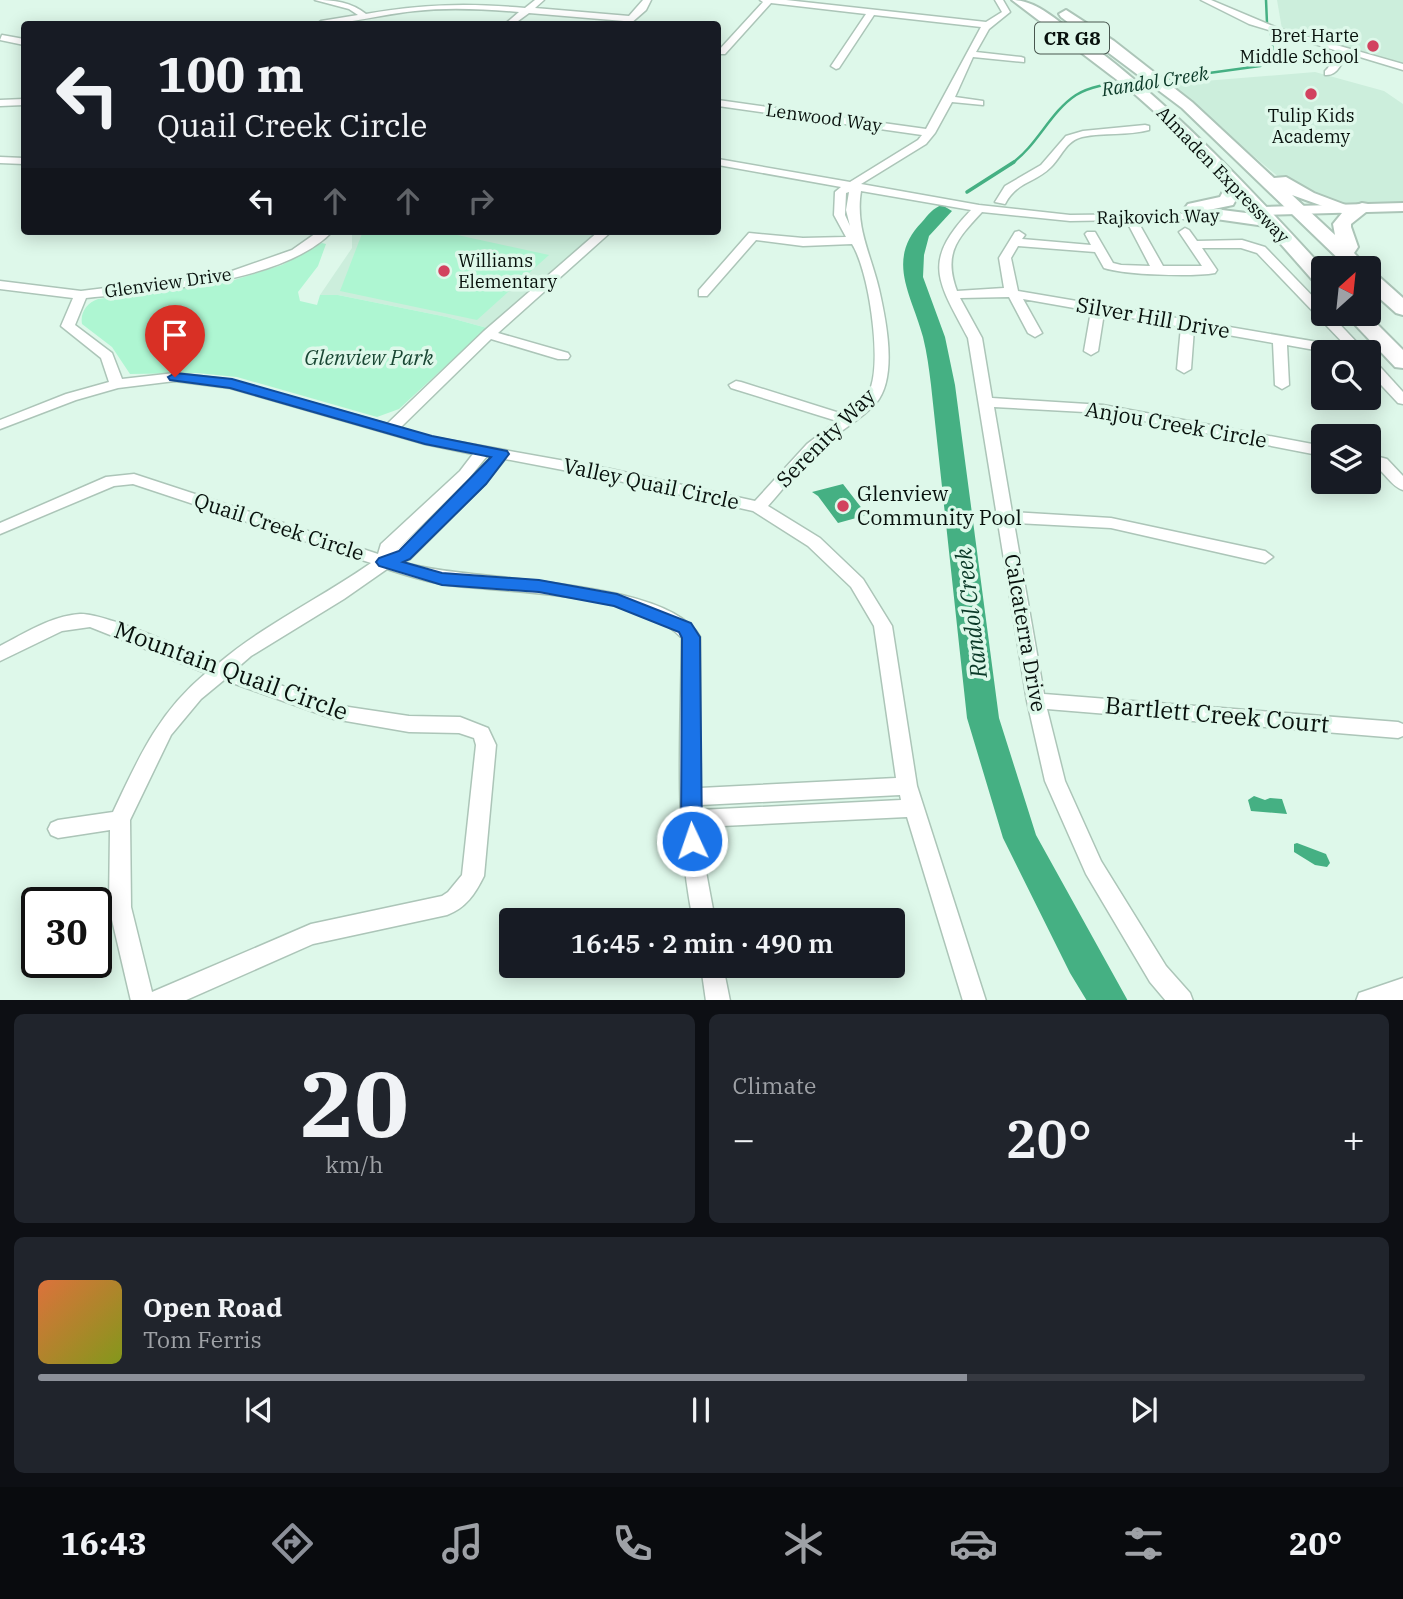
<!DOCTYPE html>
<meta charset="utf-8">
<style>
body{margin:0;font-family:"IBM Plex Serif",serif;background:#20242c;color:#f1f3f6;height:100vh;display:flex;flex-direction:column;font-size:26px;white-space:nowrap}
*{box-sizing:border-box;margin:0}
p{font-size:23px;color:#9ea1a6}
.icon{flex:none;width:38px;height:38px;fill:none;stroke:currentColor;stroke-width:2;stroke-linecap:round;stroke-linejoin:round}
.map{position:relative;height:1000px;overflow:hidden}
.side{display:flex;flex-direction:column;gap:14px;padding:14px;background:#0d0f14;flex:1}
.side>*{flex:none}
.top-card{position:absolute;left:21px;top:21px;width:700px;height:214px;border-radius:7px;box-shadow:0 4px 18px #0003;background:#171b24;color:#f1f3f6;overflow:hidden}
.needle{width:46px;rotate:27deg}
.buttons{position:absolute;left:1311px;top:256px;display:grid;gap:14px}
.buttons a{display:grid;place-items:center;width:70px;height:70px;border-radius:7px;background:#171b24;box-shadow:0 4px 18px #0003;font-size:35px}
.speed{position:absolute;left:21px;top:887px;display:flex;gap:14px;font-size:35px;font-weight:700;text-align:center}
.speed>*{display:grid;place-content:center;width:91px;height:91px;border-radius:50%;background:#171b24;box-shadow:0 4px 18px #0003;line-height:1}
.speed .limit{border:4px solid #111;border-radius:10px;background:#fff;color:#111}
.pin{position:absolute;display:grid;place-items:center;width:60px;height:60px;color:#fff;margin:-72px -30px;border-radius:50% 50% 50% 0;rotate:-45deg;box-shadow:0 0 7px #0007}
.pin .icon{rotate:45deg}
.me{position:absolute;width:77px;margin:-38px;rotate:357deg;stroke-linejoin:round;filter:drop-shadow(0 0 5px #0008)}
.turn{display:flex;align-items:center;gap:24px;height:147px;padding:0 21px;font-size:32px}
.turn .icon{width:91px;height:91px;stroke-width:2.5}
.turn b{display:block;font-size:49px;line-height:60px}
.lanes{display:flex;align-items:center;height:66px;padding:0 21px;background:#0003;justify-content:center;gap:35px;direction:ltr}
.lanes .off{opacity:.35}
.big{font-size:52px;font-weight:600;line-height:1.1}
.side .widget{flex:1;display:flex;flex-direction:column;justify-content:center;gap:10px;min-width:0;padding:0 24px;border-radius:10px;background:#20242c}
.side .dial{align-items:center;gap:0}
.dial b{font-size:91px;line-height:1}
.song{display:flex;align-items:center;gap:21px}
.cover{width:84px;height:84px;border-radius:10px;background:linear-gradient(135deg,hsl(20 70% 55%),hsl(70 70% 35%))}
.played{height:7px;border-radius:4px;background:linear-gradient(90deg,#8c9099 70%,#363941 70%)}
.keys{display:flex;justify-content:space-around;direction:ltr}
.heat{display:flex;justify-content:space-between;align-items:center;font-size:38px;direction:ltr}
.side .tiles{flex:1;display:grid;gap:14px;grid-template-columns:1fr 1fr}
.widget:last-child{grid-column:span 2}
.trip{position:absolute;left:499px;top:908px;width:406px;height:70px;border-radius:7px;background:#171b24;box-shadow:0 4px 18px #0003;font-weight:600;line-height:70px;text-align:center}
.tab-bar{display:flex;height:112px;justify-content:space-around;align-items:center;background:#090b0e;color:#9ea1a6}
.tab-bar .icon{width:49px;height:49px}
.tab-bar .current{color:#8c9099}
.tab-bar b{font-size:32px;color:#f1f3f6}
.map>svg:first-child{display:block}
.built{fill:#cceedc}
.green{fill:#aef6d2}
.water{fill:#45b083}
.lines{fill:none;stroke-linecap:round;stroke-linejoin:round}
.stream-far1{stroke:#45b083;stroke-width:2.5}
.stream{stroke:#45b083;stroke-width:3.5}
.river{fill:#45b083;fill-rule:evenodd}
.minor-casing{stroke:#acc5b8;stroke-width:3}
.tertiary-casing{stroke:#acc5b8;stroke-width:4}
.primary-casing{stroke:#acc5b8;stroke-width:4}
.minor{fill:#fff;fill-rule:evenodd}
.tertiary{fill:#fff;fill-rule:evenodd}
.primary{fill:#fff;fill-rule:evenodd}
.route{fill:#1a73e8;stroke:#114b97;stroke-width:2}
.poi-dot{fill:#d2425f;stroke:#def8ea;stroke-width:2.5}
.labels{text-anchor:middle;stroke-width:7;stroke-linejoin:round;paint-order:stroke}
.far-poi-label{font-size:18px;fill:#08110d;stroke:#def8ea;text-anchor:end}
.far-street-label{font-size:18px;fill:#08110d;stroke:#def8ea}
.shield{fill:#def8ea;stroke:#48564f;stroke-width:2}
.shield-label{font-size:19px;font-weight:bold;fill:#08110d}
.far-water-label{font-size:19px;font-style:italic;fill:#0a3927;stroke:#def8ea}
.street-label{font-size:21px;fill:#08110d;stroke:#def8ea}
.park-label{font-size:21px;font-style:italic;fill:#194633;stroke:#def8ea}
.poi-label{font-size:21px;fill:#08110d;stroke:#def8ea;text-anchor:start}
.water-label{font-size:23px;font-style:italic;fill:#0a3927;stroke:#def8ea}
.near-street-label{font-size:24px;fill:#08110d;stroke:#def8ea}
</style>
<div class="map">
<svg width="1403" height="1001" viewBox="0 0 1403 1001">
<rect width="100%" height="100%" fill="#def8ea"/>
<g class="built">
<path d="M1277 0H1403V64L1282 29Z"/>
<path d="M1315 72 1384 91 1403 104V202L1311 204 1167 84Z"/>
<path d="M352 231H597L487 328 447 317 338 295H320L352 248Z"/>
</g>
<g class="green">
<path d="M363 231H439L549 255 477 320 340 291Z"/>
<path d="M322 243 326 244 318 266 298 292 300 301 317 305 320 295H338L447 317 487 328 399 409 377 417 237 377 197 373 130 374 112 347 82 324C80 312 87 303 98 299L234 280 282 265Z"/>
</g>
<g class="water">
<path d="M843 484 867 515 838 523 818 496 812 492Z"/>
<path d="M1254 796 1265 800 1270 798 1282 799 1287 814 1251 811 1248 800Z"/>
<path d="M1297 843 1326 854 1330 863 1327 867 1315 865 1294 852V844Z"/>
</g>
<g class="lines">
<g class="stream-far1">
<path d="M1266 0 1267 23"/>
<path d="M1158 80 1260 66 1273 53 1271 34"/>
<path d="M1011 164C1037 146 1050 112 1076 95 1091 86 1109 84 1125 82"/>
</g>
<path class="stream" d="M967 192 1014 162"/>
<path class="river" d="M942 205 952 211 929 236 924 255 923 277 945 337 955 385 999 718 1036 835 1128 1001H1087L1070 973 1003 838 967 718 931 385C929 369 927 353 923 337 912 295 885 260 922 222 928 215 933 208 942 205Z"/>
<defs>
<g id="minor">
<path d="M315 0C334 0 351 2 366 14 421 4 469 3 525 8L535 0H544L535 8 629 16 643 0H651L646 10 630 24H622L624 21 529 13 514 24H505L519 12C484 9 449 7 415 11 382 14 350 24 317 24L321 21 358 15 349 9Z"/>
<path d="M760 0H786L986 22 1002 12 995 0H1003L1010 12 989 29 976 52 1021 57 1024 58V62L973 57 955 97 983 101V105L952 102 935 133 926 144 861 184 979 205 1070 215 1239 213V217L1235 218 1137 220 1163 266H1202L1179 232 1185 228 1189 230 1197 241 1242 240 1265 247 1323 307V313H1329L1366 352H1326L1287 345 1289 385 1282 389 1275 385 1273 343 1194 329 1191 369 1184 373 1177 369 1181 327 1104 313 1098 351 1091 355 1084 351 1091 311 1023 299 1042 333 1035 337 1028 333 1009 297 960 298 982 338 992 398 1103 405 1323 446V456L1103 413 994 407 1012 512 1111 518 1265 551 1273 557 1265 563 1111 528 1014 523 1044 694 1398 722 1403 724V736L1398 738 1047 709 1065 781 1101 861 1166 966 1190 993 1193 1001H1166L1150 982 1086 874 1045 781 1027 701 968 338C938 281 921 262 971 210L861 191C855 227 871 255 879 289 886 320 898 377 876 403 862 419 842 429 826 443 804 461 787 485 768 506L820 538 863 579 892 626 917 786 986 1001H963L907 817 701 827 704 861 715 920H693C674 827 681 733 682 638 639 592 510 593 449 585 428 582 408 576 387 569L344 599 251 656 236 669 335 705 409 716 460 717 488 728 496 745 484 876C475 894 466 908 447 915L313 944 184 1001H131L109 907 110 830 58 838 51 835 48 829 51 823 58 820 113 812C139 757 158 713 206 673L90 627 62 631 0 661V646C25 633 51 616 80 614 106 613 190 652 219 663 265 624 321 598 371 563L133 484 114 486 0 534V523L106 477 134 474 378 554 381 544 460 471 473 454 425 444 230 388 175 381 118 388 76 400 0 429V420L66 394 109 382 101 358 61 326 73 298 0 289V281L81 291 195 277 232 271 292 250 319 231H333C282 284 156 290 86 298L75 325 112 353 122 379 175 373 231 380 387 424 484 331 599 231H612L498 333 568 353 570 356 568 359H558L491 339 400 428 431 437 610 469 755 501 807 444 837 421 731 388 729 385 736 381 741 382 846 415C855 407 868 399 871 387 881 356 869 271 852 244L803 246 756 240 707 296H699V290L749 233 803 238 846 237 834 215 835 192 841 187 718 165V159L850 182 918 140 922 135 718 106V100L926 129 981 27 874 15 839 68 836 69 831 66 866 14 771 3 725 54H719V50L763 2ZM849 192 846 210 850 226 845 215 846 193ZM982 212 1070 221 1126 220 1150 266 1121 265 1113 263 1095 232H1087L1085 234 1091 245 1022 239 1025 235 1019 231 1015 232 999 258 1004 288 957 291C943 253 957 239 982 212ZM1018 246 1095 252 1104 268C1125 275 1193 277 1215 273L1217 270 1202 248H1241L1257 253 1347 347 1018 291 1011 258ZM487 456 491 457 475 476 395 552 470 477ZM505 459 610 479 753 511 808 546 851 587 874 626 896 778 700 788V637C666 576 468 583 402 562L410 559 485 484ZM224 680 334 719 409 732 459 733 474 738 476 745 462 875 448 892 442 896 311 924 152 992 131 907 130 820 171 735 201 699ZM900 795 901 800 700 810V805Z"/>
<path d="M1201 0H1211L1280 29 1403 64V70L1350 54C1340 60 1340 76 1325 75V71C1332 65 1333 56 1341 52L1249 24Z"/>
<path d="M2 35 24 39V45L0 40Z"/>
<path d="M24 99V105L0 106V100Z"/>
<path d="M1145 125 1149 126V130C1127 136 1104 132 1082 137 1066 141 1062 156 1051 167 1034 184 1017 181 1005 204L995 202 1005 186 1041 165 1066 136 1083 131Z"/>
<path d="M0 157 24 158V164L0 163Z"/>
<path d="M1368 358 1373 359 1403 392V404L1398 403 1368 371Z"/>
<path d="M1368 454 1387 459 1403 476V490C1388 485 1384 467 1368 464Z"/>
<path d="M701 966H723L730 1001H706Z"/>
<path d="M1403 978V1000L1356 1001 1359 993Z"/>
</g>
<path id="tertiary" d="M1403 203V211L1263 215 1256 211 1263 207Z"/>
<g id="primary">
<path d="M1012 0C1036 0 1056 20 1076 34 1169 101 1246 184 1323 268V286L1316 284 1265 226 1216 219 1213 215 1222 210 1254 214 1238 196 1233 205 1194 213 1188 212 1185 208 1188 204 1220 197 1227 184 1164 120 1129 89Z"/>
<path d="M1066 10 1114 41 1192 102 1274 178 1286 177 1314 193 1351 207 1362 203 1368 204 1371 208 1351 224V227L1358 247 1354 253 1368 268H1348L1182 108 1061 17 1059 14ZM1292 195 1342 213 1333 224 1335 235Z"/>
<path d="M1368 271 1375 273 1403 298V315L1396 313 1368 288Z"/>
<path d="M1344 313H1366L1403 350V368L1395 367Z"/>
</g>
</defs>
<use href="#minor" class="minor-casing"/>
<use href="#tertiary" class="tertiary-casing"/>
<use href="#primary" class="primary-casing"/>
<use href="#minor" class="minor"/>
<use href="#tertiary" class="tertiary"/>
<use href="#primary" class="primary"/>
</g>
<path class="route" d="M175 373 232 379 432 436 507 451 509 454 486 484 410 559 403 562 442 573 539 580 617 594 691 623 700 637 702 841 699 847 692 850 684 847 681 841 682 638 679 632 614 606 539 592 442 585 379 566 376 562 379 558 399 551 491 457 425 444 230 388 170 380 168 377Z"/>
<g class="poi-dot">
<circle cx="1373" cy="46" r="7"/>
<circle cx="1311" cy="94" r="7"/>
<circle cx="444" cy="271" r="7"/>
<circle cx="843" cy="506" r="7"/>
</g>
<g class="labels">
<g class="far-poi-label">
<text x="1359" y="42">Bret Harte<tspan x="1359" dy="21">Middle School</tspan></text>
<text x="1311" y="122" text-anchor="middle">Tulip Kids<tspan x="1311" dy="21">Academy</tspan></text>
<text x="458" y="267" text-anchor="start">Williams<tspan x="458" dy="21">Elementary</tspan></text>
</g>
<g class="far-street-label">
<text transform="translate(824 118) rotate(8)" y="6">Lenwood Way</text>
<text transform="translate(1223 175) rotate(46)" y="6">Almaden Expressway</text>
<text transform="translate(1158 217) rotate(-1)" y="6">Rajkovich Way</text>
<text transform="translate(168 283) rotate(-8)" y="6">Glenview Drive</text>
</g>
<rect class="shield" x="1035" y="22.5" width="74" height="31" rx="5"/>
<g class="shield-label">
<text x="1072" y="45">CR G8</text>
</g>
<g class="far-water-label">
<text transform="translate(1155 81) rotate(-9)" y="7">Randol Creek</text>
</g>
<g class="street-label">
<text transform="translate(1153 318) rotate(10)" y="7">Silver Hill Drive</text>
<text transform="translate(1176 425) rotate(10)" y="7">Anjou Creek Circle</text>
<text transform="translate(826 438) rotate(-45)" y="7">Serenity Way</text>
<text transform="translate(651 484) rotate(12)" y="7">Valley Quail Circle</text>
<text transform="translate(279 527) rotate(18)" y="7">Quail Creek Circle</text>
<text transform="translate(1025 633) rotate(80)" y="7">Calcaterra Drive</text>
</g>
<g class="park-label">
<text x="369" y="365">Glenview Park</text>
</g>
<g class="poi-label">
<text x="857" y="501">Glenview<tspan x="857" dy="24">Community Pool</tspan></text>
</g>
<g class="water-label">
<text transform="translate(971 613) rotate(-97)" y="8">Randol Creek</text>
</g>
<g class="near-street-label">
<text transform="translate(231 671) rotate(20)" y="8">Mountain Quail Circle</text>
<text transform="translate(1217 715) rotate(5)" y="8">Bartlett Creek Court</text>
</g>
</g>
</svg>
<div class="buttons">
<a><svg class="needle" viewBox="-14 -14 28 28"><path d="M0-13l5 13h-10z" fill="#e53935"/><path d="M0 13l5-13h-10z" fill="#9ea1a6"/></svg></a>
<a><svg class="icon" aria-label="search" viewBox="0 0 24 24"><circle cx="10" cy="10" r="6"/><path d="M15 15l6 6"/></svg></a>
<a><svg class="icon" aria-label="layers" viewBox="0 0 24 24"><path d="M12 4l9 5-9 5-9-5zM3 14l9 5 9-5"/></svg></a>
</div>
<div class="speed"><div class="limit">30</div></div>
<div class="pin" style="left:175px;top:377px;background:#d93025"><svg class="icon" aria-label="arrive" viewBox="0 0 24 24"><path d="M6 21V4h12l-3 4 3 4H6"/></svg></div>
<svg class="me" style="left:692px;top:841px" viewBox="-20 -20 40 40"><circle r="17" fill="#1a73e8" stroke="#fff" stroke-width="3"/><path d="M0-11L8 9 0 5-8 9z" fill="#fff"/></svg>
<div class="trip">16:45 · 2 min · 490 m</div>
<div class="top-card">
<div class="turn"><svg class="icon" aria-label="left" viewBox="0 0 24 24"><path d="M17 20v-9H6M10 6l-5 5 5 5"/></svg><div><b>100 m</b>Quail Creek Circle</div></div>
<div class="lanes"><svg class="icon" aria-label="left" viewBox="0 0 24 24"><path d="M17 20v-9H6M10 6l-5 5 5 5"/></svg><svg class="icon off" aria-label="ahead" viewBox="0 0 24 24"><path d="M12 20V5M6 11l6-6 6 6"/></svg><svg class="icon off" aria-label="ahead" viewBox="0 0 24 24"><path d="M12 20V5M6 11l6-6 6 6"/></svg><svg class="icon off" aria-label="right" viewBox="0 0 24 24"><path d="M7 20v-9h11M14 6l5 5-5 5"/></svg></div>
</div>
</div>
<section class="side">
<div class="tiles">
<div class="widget dial"><b>20</b><p>km/h</p></div>
<div class="widget"><p>Climate</p>
<div class="heat"><a>−</a><b class="big">20°</b><a>+</a></div>
</div>
<div class="widget">
<div class="song"><i class="cover"></i><div><b>Open Road</b><p>Tom Ferris</p></div></div>
<div class="played"></div>
<div class="keys"><svg class="icon" aria-label="previous" viewBox="0 0 24 24"><path d="M18 5L8 12l10 7zM5 5v14"/></svg><svg class="icon" aria-label="pause" viewBox="0 0 24 24"><path d="M8 5v14M16 5v14"/></svg><svg class="icon" aria-label="next" viewBox="0 0 24 24"><path d="M6 5l10 7-10 7zM19 5v14"/></svg></div>
</div>
</div>
</section>
<nav class="tab-bar">
<b>16:43</b>
<svg class="icon current" aria-label="directions" viewBox="0 0 24 24"><path d="M12 3l9 9-9 9-9-9zM9 14v-3h6M13 9l2 2-2 2"/></svg>
<svg class="icon" aria-label="music" viewBox="0 0 24 24"><path d="M9 18V5l10-2v13"/><circle cx="6" cy="18" r="3"/><circle cx="16" cy="16" r="3"/></svg>
<svg class="icon" aria-label="phone" viewBox="0 0 24 24"><path d="M5 4h4l2 5-3 2q2 4 5 5l2-3 5 2v4C11 20 4 13 5 4z"/></svg>
<svg class="icon" aria-label="climate" viewBox="0 0 24 24"><path d="M12 3v18M4 7l16 10M4 17L20 7"/></svg>
<svg class="icon" aria-label="car" viewBox="0 0 24 24"><path d="M5 17H2v-5l4-1 3-4h7l3 4 3 1v5h-3M9 17h6M6 11h13"/><circle cx="7" cy="17" r="2"/><circle cx="17" cy="17" r="2"/></svg>
<svg class="icon" aria-label="filters" viewBox="0 0 24 24"><path d="M4 7h16M4 17h16"/><circle cx="9" cy="7" r="2"/><circle cx="15" cy="17" r="2"/></svg>
<b>20°</b>
</nav>
